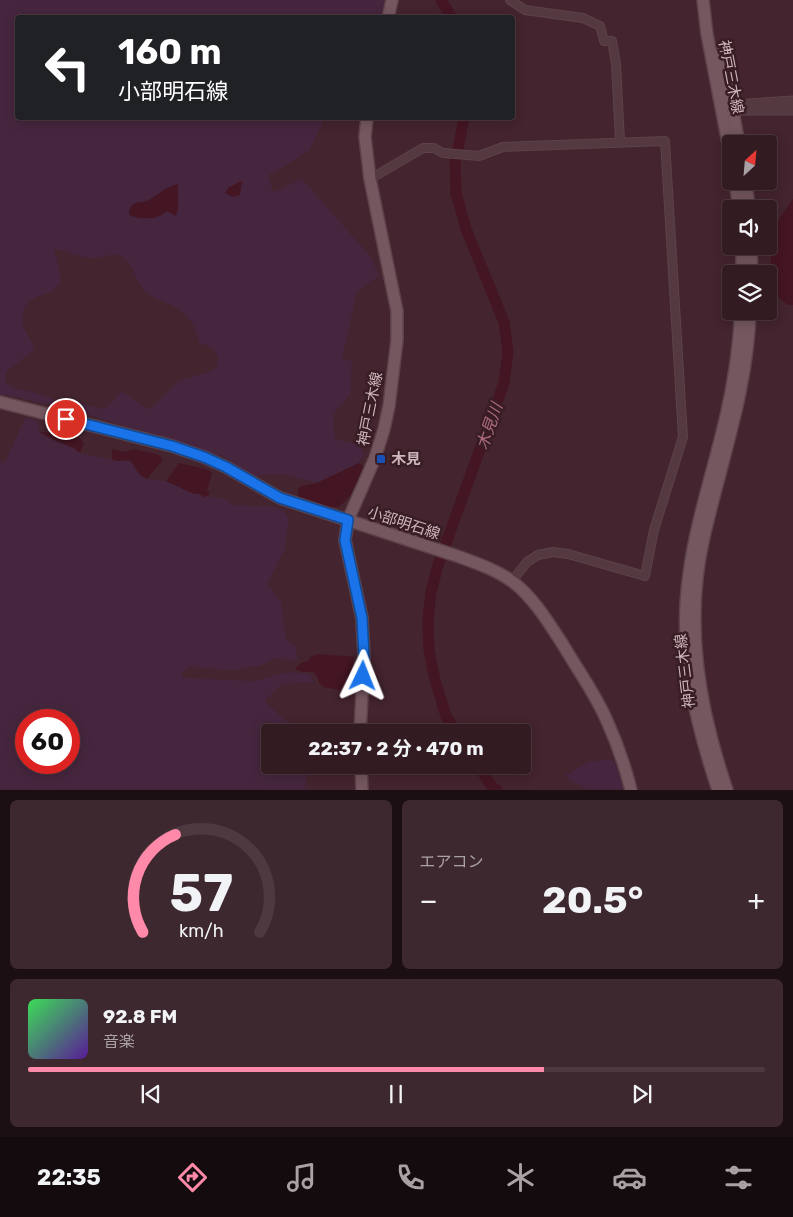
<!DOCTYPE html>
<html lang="ja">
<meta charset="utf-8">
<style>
body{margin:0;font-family:Rubik,"Noto Sans JP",sans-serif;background:#3e282f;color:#f1f3f6;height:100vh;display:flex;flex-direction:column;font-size:19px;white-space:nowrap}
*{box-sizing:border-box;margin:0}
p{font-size:16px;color:#a9a1a5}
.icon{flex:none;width:28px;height:28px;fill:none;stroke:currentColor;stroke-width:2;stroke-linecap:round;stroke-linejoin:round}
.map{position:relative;height:790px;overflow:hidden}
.sheet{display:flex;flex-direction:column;gap:10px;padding:10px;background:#1c0f13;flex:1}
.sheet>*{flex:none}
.guide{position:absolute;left:15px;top:15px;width:500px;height:105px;border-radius:5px;box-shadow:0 2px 12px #0003,0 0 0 1px #4e3940;background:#202124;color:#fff;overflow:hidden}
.needle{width:32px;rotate:26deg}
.buttons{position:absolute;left:722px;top:135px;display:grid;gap:10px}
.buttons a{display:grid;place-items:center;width:55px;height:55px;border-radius:5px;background:#331b22;box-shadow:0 2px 12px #0003,0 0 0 1px #4e3940;font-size:25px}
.speed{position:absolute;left:15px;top:709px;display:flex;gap:10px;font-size:25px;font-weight:700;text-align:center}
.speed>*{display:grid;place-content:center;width:65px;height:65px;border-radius:50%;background:#331b22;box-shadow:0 2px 12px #0003,0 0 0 1px #4e3940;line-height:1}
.speed .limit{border:8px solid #d22;background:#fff;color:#111}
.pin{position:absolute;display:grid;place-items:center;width:42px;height:42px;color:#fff;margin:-21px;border:2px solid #fff;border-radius:50%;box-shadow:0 1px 5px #0007}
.me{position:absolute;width:55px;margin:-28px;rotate:2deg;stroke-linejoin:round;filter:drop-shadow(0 0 4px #0008)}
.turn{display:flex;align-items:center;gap:18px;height:105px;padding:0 20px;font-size:22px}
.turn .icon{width:65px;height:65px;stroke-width:2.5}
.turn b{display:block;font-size:35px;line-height:42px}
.big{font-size:38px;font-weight:700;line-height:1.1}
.sheet .tile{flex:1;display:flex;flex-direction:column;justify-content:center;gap:8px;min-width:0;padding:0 18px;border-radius:8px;background:#3e282f}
.sheet .dial{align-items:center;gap:0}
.dial svg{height:130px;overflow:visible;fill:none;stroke:#4e3940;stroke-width:7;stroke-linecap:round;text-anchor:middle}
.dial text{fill:#f1f3f6;stroke:none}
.song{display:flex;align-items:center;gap:15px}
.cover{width:60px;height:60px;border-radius:8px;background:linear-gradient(135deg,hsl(130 70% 55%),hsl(270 70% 35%))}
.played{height:5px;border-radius:2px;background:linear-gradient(90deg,#ff89a8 70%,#4e3940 70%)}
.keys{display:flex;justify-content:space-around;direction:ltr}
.heat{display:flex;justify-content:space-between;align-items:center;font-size:28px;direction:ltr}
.sheet .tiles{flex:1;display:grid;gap:10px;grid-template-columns:1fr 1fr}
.tile:last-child{grid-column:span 2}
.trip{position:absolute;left:261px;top:724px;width:270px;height:50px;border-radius:5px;background:#331b22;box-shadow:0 2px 12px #0003,0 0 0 1px #4e3940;font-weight:700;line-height:50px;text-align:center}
.dock{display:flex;height:80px;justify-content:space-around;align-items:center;background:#140b0e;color:#a9a1a5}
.dock .icon{width:35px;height:35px}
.dock .selected{color:#ff89a8}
.dock b{font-size:22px;color:#f1f3f6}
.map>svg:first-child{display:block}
.green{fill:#45263e;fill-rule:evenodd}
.water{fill:#441523}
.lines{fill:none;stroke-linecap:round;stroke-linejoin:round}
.river{stroke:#441523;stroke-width:11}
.minor-casing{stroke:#5d4249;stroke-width:10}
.tertiary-casing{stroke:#5d4249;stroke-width:11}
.primary-casing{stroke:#5d4249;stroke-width:14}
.minor{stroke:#543940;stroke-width:8}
.tertiary{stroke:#543940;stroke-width:9}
.primary{stroke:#74575f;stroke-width:11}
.route-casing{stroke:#114b97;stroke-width:12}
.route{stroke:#1a73e8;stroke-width:9}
.transit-dot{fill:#1a4fb4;stroke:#391d25;stroke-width:2}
.labels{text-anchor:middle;stroke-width:5;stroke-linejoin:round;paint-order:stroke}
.street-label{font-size:15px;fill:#cdb6bc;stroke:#391d25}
.poi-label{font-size:15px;font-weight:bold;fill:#cdb6bc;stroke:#391d25;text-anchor:start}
.water-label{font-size:16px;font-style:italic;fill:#af6c80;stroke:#391d25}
</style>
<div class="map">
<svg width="793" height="790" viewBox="0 0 793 790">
<rect width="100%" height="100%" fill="#44242e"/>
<g class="green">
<path d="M0 0H385L380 18H18V118H323L321 126 309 151 268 176 273 192 302 179 371 257 379 276 357 291 342 359 352 361 350 396C331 414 332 414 335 439 347 442 358 442 364 453L359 463 317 483 281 474 255 476 224 457 73 410 76 402 102 409 107 407 121 392 126 394 148 409 152 407 178 381 214 370C223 360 215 349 205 344L200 345C197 337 194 324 188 317 176 303 154 302 142 288 134 279 133 262 121 256 111 252 101 259 91 258 78 257 66 252 54 248L60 272V283C48 302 20 289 23 324 24 333 33 340 34 350L6 372 5 382 13 388 29 391 55 399 51 405 0 394ZM172 185 176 215 167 211C155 221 150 217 136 218L144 202C148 201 168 188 172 185Z"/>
<path d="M25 418 38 421 39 432 56 441 74 448 80 453 117 461 130 460 140 475 147 479 166 481 192 493 200 494 205 497 206 496 222 498 234 505 275 507 284 511 289 520 285 549 267 584 281 601 286 640 295 645 298 660 274 659 260 666 234 670 188 667 181 674 184 678 255 681 287 672 309 674 315 682 282 684 264 701 292 726 288 732H283L265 721 260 729 270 744V765H277L282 771C291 767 299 762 308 768L305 789H0V463L5 462ZM26 720H69V762H26Z"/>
<path d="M608 759 616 762 624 789H585L582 785 572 782 565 775 589 762Z"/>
</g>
<g class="water">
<path d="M242 181 240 195 233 197 225 193 229 187Z"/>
<path d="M178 184V209L176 216 167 211C156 220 142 220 129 215 129 210 130 207 134 204 138 201 145 203 149 200 159 194 167 186 178 184Z"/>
<path d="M793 199V305H788L769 290 773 228Z"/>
<path d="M39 432 77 435 84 443 80 453 74 448 56 441Z"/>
<path d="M112 449 125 452 134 449 159 455 163 460 147 479 140 475 130 460 117 461 112 459Z"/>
<path d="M179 463 209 470 212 473 207 491 210 492 208 496H206L205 498 200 494 192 493 166 481Z"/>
<path d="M359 463 365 467 350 496 339 507H326L298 499V489L302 486 317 483Z"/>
<path d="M318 654C330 656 341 655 354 657L352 677 340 690 324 687 319 683 318 677 313 672H303L295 669 301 663 308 661 310 657Z"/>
</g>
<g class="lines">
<g class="river">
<path d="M441 0 452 18"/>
<path d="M456 732 446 716 435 680 429 650 428 620 431 592 438 565 504 383 508 352 504 322 466 229 456 193 455 164 464 118"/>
<path d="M478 765 492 787 497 790"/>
</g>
<defs>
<g id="minor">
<path d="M510 0 525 10 583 18 600 26 604 41H612L616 64 620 141"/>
<path d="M370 179 423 148H434L443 153 479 156 503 147 665 141 683 437 654 530 645 576 568 554 553 552 538 555 527 562 512 581"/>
</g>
<g id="tertiary">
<path d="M727 107 732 105 793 101"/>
<path d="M728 110H793"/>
</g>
<g id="primary">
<path d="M703 0 707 34 731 159"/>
<path d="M388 18 392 0"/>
<path d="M719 55 733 111 739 144"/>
<path d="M735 181 739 209"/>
<path d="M746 181 749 209"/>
<path d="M742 246V274"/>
<path d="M751 246 752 274"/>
<path d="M0 402 172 446 204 457 226 467 280 498 457 556C476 563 497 570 513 582 535 599 550 625 565 648 579 672 596 695 607 721 617 743 625 766 631 790"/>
<path d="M360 732 364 657 362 618 345 540 348 520 375 458 384 429 389 406 397 340V311L370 179 365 137 367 118"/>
<path d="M361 765 362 790"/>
<path d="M718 790C694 718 678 650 689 574 696 521 714 469 726 416 734 382 739 346 741 311"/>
<path d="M727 790C699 708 684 622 704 537 721 462 748 388 750 311"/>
</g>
</defs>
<use href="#minor" class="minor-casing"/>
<use href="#tertiary" class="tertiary-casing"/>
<use href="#primary" class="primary-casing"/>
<use href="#minor" class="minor"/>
<use href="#tertiary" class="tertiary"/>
<use href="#primary" class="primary"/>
</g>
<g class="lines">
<defs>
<path id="route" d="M66 419 172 446 204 457 226 467 280 498 348 520 345 540 362 618 364 657 363 676"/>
</defs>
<use href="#route" class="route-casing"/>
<use href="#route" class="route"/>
</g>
<rect class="transit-dot" x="376" y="454" width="10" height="10" rx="2.5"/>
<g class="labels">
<g class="street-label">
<text transform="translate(731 77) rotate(79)" y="5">神戸三木線</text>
<text transform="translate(370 409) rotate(-79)" y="5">神戸三木線</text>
<text transform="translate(404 523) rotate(18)" y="5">小部明石線</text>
<text transform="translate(685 671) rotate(-97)" y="5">神戸三木線</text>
</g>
<g class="poi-label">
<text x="391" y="464">木見</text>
</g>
<g class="water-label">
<text transform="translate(489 426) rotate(-71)" y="6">木見川</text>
</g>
</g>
</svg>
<div class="buttons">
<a><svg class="needle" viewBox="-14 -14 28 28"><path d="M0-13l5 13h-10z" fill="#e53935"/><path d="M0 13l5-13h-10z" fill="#a9a1a5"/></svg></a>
<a><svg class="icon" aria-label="sound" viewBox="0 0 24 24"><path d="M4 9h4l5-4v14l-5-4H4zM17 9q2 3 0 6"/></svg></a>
<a><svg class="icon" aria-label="layers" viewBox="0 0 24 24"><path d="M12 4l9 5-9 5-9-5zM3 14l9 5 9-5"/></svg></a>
</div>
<div class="speed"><div class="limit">60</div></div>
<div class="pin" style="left:66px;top:419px;background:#d93025"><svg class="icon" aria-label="arrive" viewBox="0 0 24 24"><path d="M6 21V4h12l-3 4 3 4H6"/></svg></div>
<svg class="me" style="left:363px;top:676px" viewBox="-20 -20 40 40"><path d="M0-17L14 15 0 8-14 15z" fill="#1a73e8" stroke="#fff" stroke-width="4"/></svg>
<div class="trip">22:37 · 2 分 · 470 m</div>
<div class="guide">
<div class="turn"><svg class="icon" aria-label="left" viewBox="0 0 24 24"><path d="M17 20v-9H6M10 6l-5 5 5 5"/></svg><div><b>160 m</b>小部明石線</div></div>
</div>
</div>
<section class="sheet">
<div class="tiles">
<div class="tile dial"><svg viewBox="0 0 100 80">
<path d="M14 69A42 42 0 1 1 86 69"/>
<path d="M14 69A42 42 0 0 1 34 9" stroke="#ff89a8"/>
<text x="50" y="56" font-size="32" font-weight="700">57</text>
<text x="50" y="72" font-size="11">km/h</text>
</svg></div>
<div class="tile"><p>エアコン</p>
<div class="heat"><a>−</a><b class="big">20.5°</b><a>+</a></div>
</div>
<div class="tile">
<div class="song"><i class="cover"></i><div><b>92.8 FM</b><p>音楽</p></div></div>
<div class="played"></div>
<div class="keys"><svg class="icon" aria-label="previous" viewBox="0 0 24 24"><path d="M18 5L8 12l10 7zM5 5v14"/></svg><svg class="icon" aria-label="pause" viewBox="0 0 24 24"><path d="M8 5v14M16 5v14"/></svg><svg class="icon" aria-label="next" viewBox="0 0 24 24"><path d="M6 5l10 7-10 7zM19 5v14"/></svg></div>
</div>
</div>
</section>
<nav class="dock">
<b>22:35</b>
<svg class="icon selected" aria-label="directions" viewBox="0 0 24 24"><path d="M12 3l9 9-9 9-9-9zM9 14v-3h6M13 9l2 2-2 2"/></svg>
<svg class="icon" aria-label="music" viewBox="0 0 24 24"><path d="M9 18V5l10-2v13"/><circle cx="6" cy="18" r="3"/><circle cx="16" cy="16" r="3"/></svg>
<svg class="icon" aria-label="phone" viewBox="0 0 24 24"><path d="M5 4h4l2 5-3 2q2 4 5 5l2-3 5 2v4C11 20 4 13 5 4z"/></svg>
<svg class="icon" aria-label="climate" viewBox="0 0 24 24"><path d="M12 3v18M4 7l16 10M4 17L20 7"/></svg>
<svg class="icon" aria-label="car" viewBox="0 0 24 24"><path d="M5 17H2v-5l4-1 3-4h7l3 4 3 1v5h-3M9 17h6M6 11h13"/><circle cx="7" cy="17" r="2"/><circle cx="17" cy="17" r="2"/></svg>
<svg class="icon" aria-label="filters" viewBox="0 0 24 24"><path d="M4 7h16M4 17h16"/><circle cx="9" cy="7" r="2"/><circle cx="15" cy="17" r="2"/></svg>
</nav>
